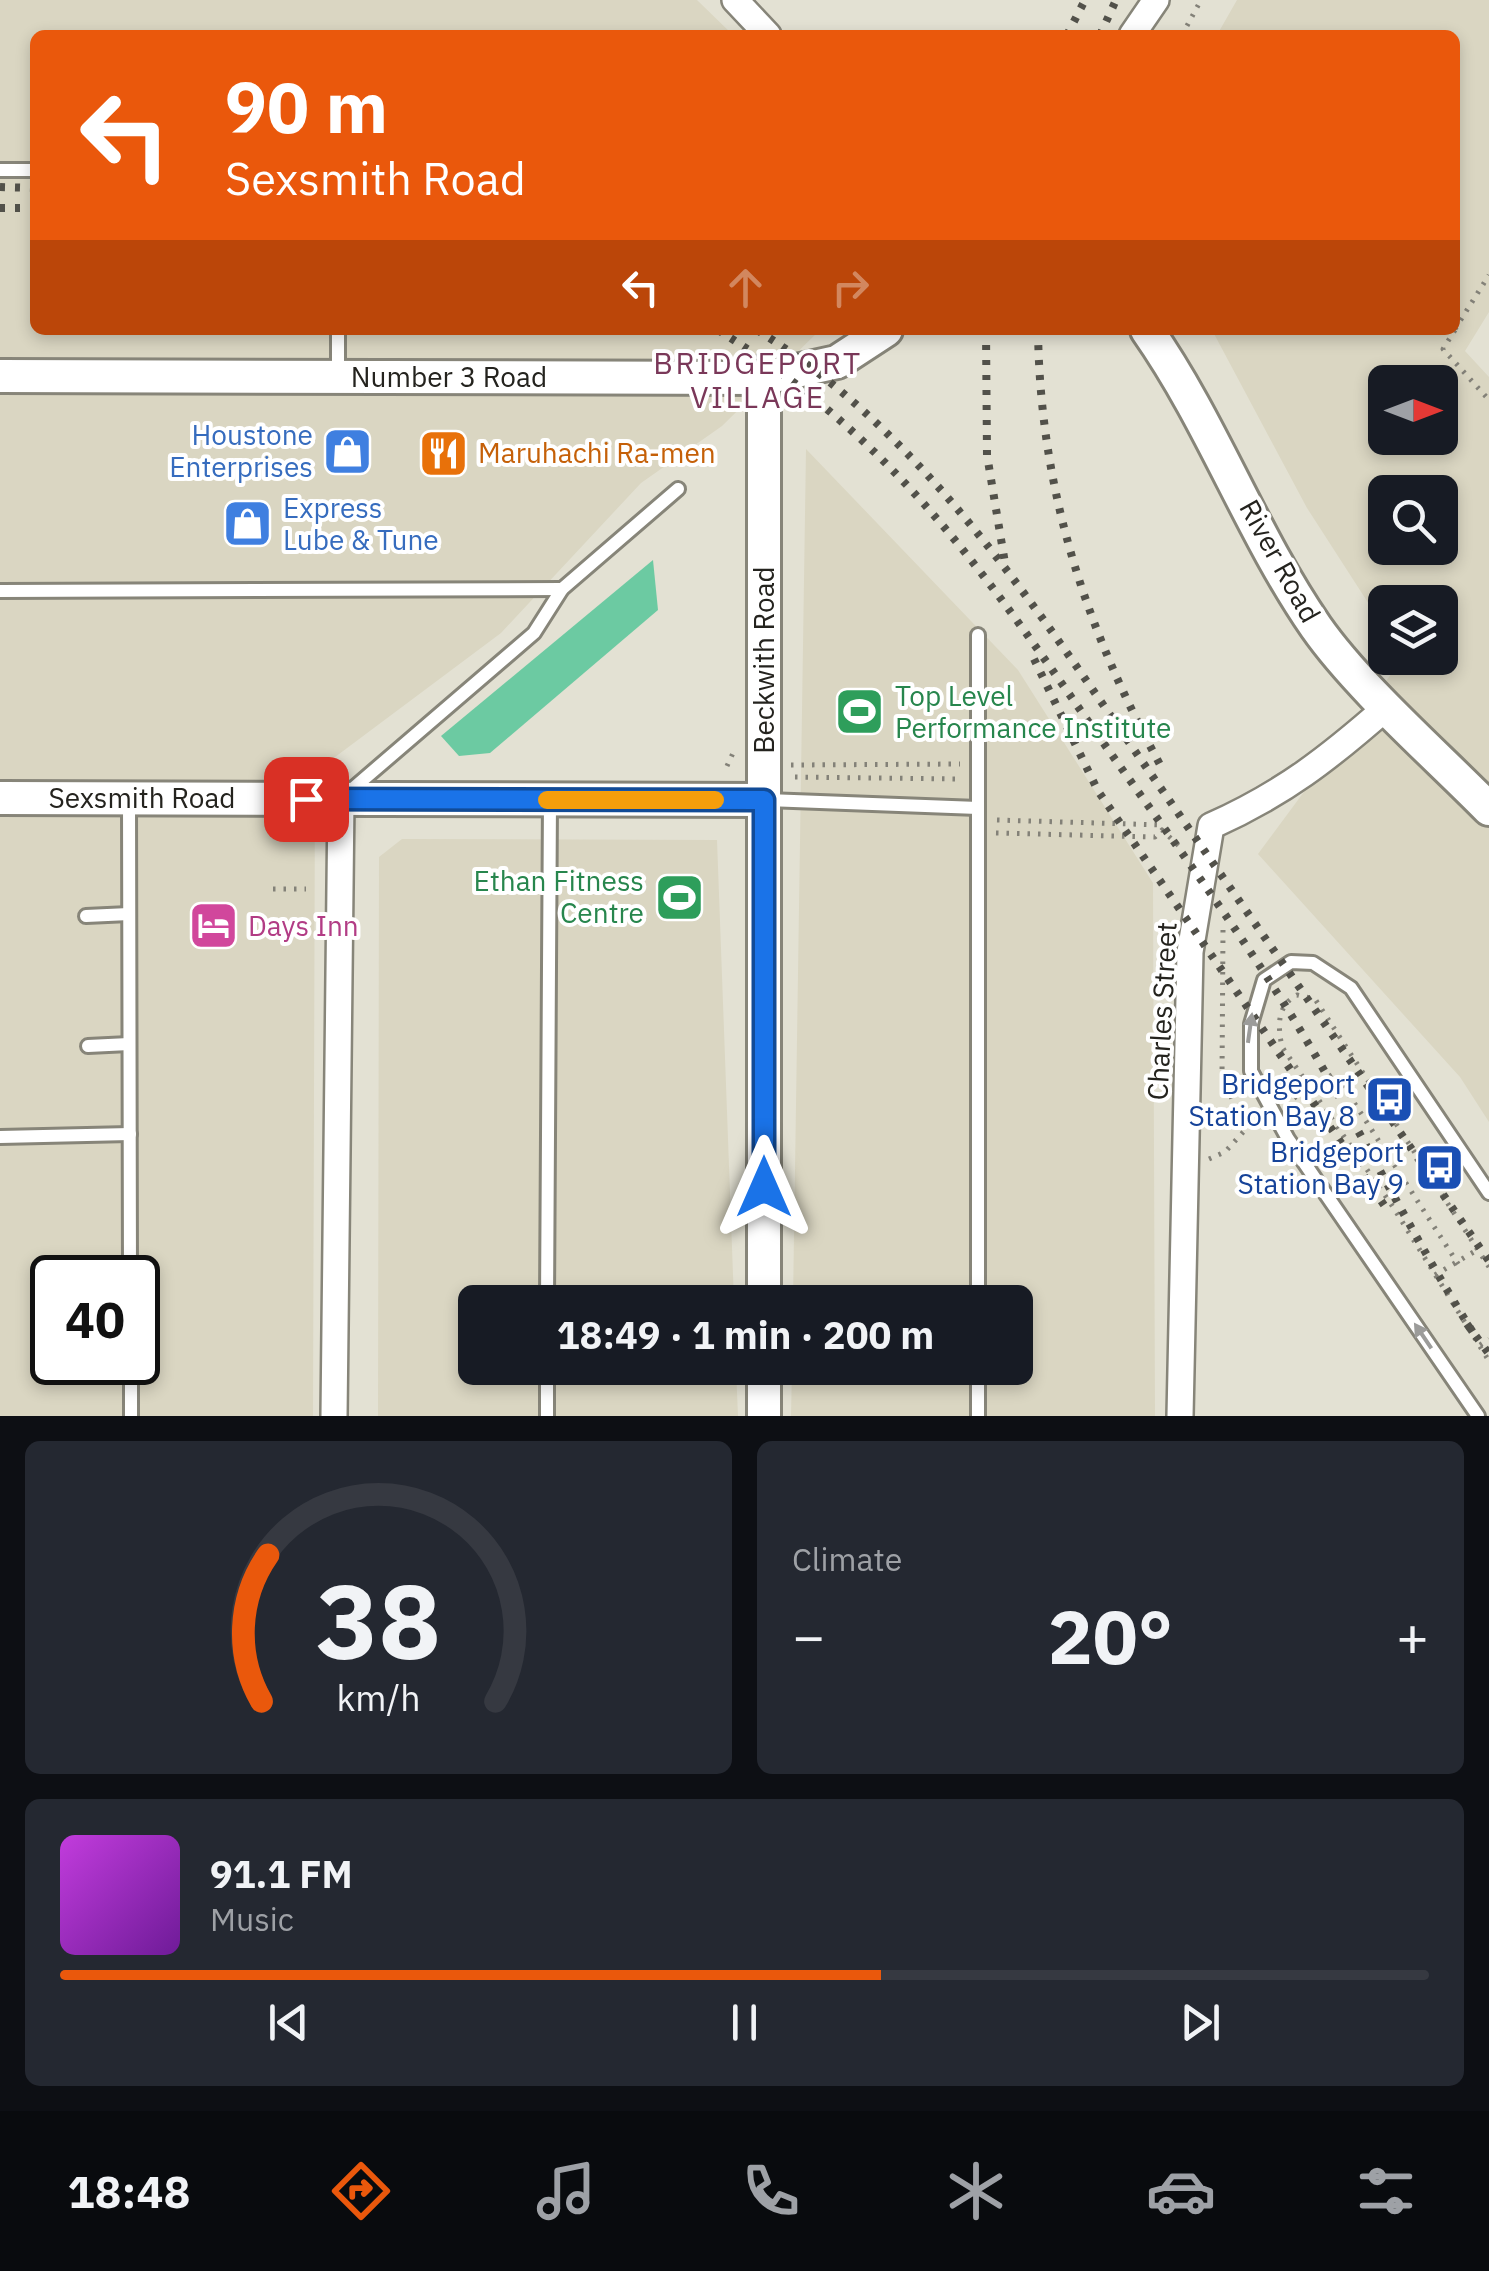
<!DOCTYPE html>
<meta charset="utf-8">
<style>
body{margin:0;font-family:"IBM Plex Sans",sans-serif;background:#242831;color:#f1f3f6;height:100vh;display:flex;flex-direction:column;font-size:38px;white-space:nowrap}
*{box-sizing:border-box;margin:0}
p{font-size:32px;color:#9ea1a6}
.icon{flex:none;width:55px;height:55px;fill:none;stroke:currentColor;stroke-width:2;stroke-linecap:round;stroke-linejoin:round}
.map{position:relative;height:1416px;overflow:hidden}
.sheet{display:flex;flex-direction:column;gap:25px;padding:25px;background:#0d0f14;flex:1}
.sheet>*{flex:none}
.banner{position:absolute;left:30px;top:30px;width:1430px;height:305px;border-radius:15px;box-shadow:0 5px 15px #0003;background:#ea580c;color:#fff;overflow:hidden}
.needle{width:65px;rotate:90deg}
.fabs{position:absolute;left:1368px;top:365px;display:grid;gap:20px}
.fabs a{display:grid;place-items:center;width:90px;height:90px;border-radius:15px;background:#171b24;box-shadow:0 5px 15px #0003;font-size:50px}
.speed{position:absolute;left:30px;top:1255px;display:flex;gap:20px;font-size:50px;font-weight:700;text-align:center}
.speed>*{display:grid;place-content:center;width:130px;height:130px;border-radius:50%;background:#171b24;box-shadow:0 5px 15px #0003;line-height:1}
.speed .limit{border:5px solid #111;border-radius:15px;background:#fff;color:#111}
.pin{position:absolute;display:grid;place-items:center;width:85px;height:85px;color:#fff;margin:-42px;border-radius:20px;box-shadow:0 5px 15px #0006}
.me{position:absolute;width:110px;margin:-55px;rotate:0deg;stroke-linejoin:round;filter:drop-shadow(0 0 8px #0008)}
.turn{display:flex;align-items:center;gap:35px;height:210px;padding:0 30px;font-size:45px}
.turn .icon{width:130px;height:130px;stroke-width:2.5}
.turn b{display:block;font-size:70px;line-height:85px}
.lanes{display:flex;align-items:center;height:95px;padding:0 30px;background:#0003;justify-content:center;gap:50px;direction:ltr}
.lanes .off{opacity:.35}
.big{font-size:75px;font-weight:800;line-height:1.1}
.sheet .tile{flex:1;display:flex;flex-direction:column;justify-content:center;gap:15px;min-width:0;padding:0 35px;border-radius:15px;background:#242831}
.sheet .dial{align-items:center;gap:0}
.dial svg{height:260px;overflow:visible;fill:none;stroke:#363941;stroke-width:7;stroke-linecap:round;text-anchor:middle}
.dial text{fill:#f1f3f6;stroke:none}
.song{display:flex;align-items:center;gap:30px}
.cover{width:120px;height:120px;border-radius:15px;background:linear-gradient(135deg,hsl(290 70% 55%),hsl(280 70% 35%))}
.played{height:10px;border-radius:5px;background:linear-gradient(90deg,#ea580c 60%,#363941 60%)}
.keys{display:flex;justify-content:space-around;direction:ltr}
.heat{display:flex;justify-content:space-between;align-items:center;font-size:55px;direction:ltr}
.sheet .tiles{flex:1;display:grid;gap:25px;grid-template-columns:1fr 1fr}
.tile:last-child{grid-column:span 2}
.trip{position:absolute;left:458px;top:1285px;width:575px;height:100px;border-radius:15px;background:#171b24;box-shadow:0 5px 15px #0003;font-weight:800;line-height:100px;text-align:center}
.dock{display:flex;height:160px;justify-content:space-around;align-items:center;background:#090b0e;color:#9ea1a6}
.dock .icon{width:70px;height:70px}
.dock .selected{color:#ea580c}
.dock b{font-size:45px;color:#f1f3f6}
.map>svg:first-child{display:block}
.built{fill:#dad6c2;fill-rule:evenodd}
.green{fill:#6ccaa2}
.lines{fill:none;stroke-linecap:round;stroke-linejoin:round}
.service-casing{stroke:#878579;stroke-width:18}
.minor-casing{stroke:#878579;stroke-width:30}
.tertiary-casing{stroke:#878579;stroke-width:38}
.path{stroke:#838178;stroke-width:5;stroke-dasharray:2.5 8;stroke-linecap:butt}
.service{stroke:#fff;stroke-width:12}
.minor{stroke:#fff;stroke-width:25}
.tertiary{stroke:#fff;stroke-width:32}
.rail{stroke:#52514a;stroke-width:8;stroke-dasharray:5 10;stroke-linecap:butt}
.oneway{fill:#9c9c9a}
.route-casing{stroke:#114b97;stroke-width:25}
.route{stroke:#1a73e8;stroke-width:18}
.slow{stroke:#f59e0b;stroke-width:18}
.labels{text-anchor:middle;stroke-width:8;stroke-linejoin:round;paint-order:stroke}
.street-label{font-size:28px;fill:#24231e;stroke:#fff}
.shop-label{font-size:28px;fill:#366cbe;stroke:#fff;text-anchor:end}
.food-label{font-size:28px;fill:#c56008;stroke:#fff;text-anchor:start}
.leisure-label{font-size:28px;fill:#27864d;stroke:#fff;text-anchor:start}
.hotel-label{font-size:28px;fill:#b23c85;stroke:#fff;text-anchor:start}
.transit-label{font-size:28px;fill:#164399;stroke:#fff;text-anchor:end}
.neighbourhood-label{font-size:30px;letter-spacing:2.5px;fill:#7a3859;stroke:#fff}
</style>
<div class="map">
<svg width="1489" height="1416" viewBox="0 0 1489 1416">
<rect width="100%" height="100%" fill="#e3e1d3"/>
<g class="built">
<path d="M0 0H697L733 35H35V330H820L722 426 641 483 501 633 315 772 313 1416H0ZM52 1278H138V1362H52Z"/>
<path d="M1237 0H1489V312L1465 351 1489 377V1122L1460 1077 1258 854 1403 658H1440V602H1385V629L1307 508 1212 330H1455V35H1217ZM1385 382H1440V438H1385ZM1385 492H1440V548H1385Z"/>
<path d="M806 449 1018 670 1153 883 1155 1416H791L792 1368H1015V1302H793Z"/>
<path d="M402 839 717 840 734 1302H475V1368H736L738 1416H378L379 857Z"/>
</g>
<path class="green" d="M653 560 658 610 490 753 459 756 441 736Z"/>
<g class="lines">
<defs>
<g id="service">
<path d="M0 170H35"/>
<path d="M338 330V376"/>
<path d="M0 591 562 589"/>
<path d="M978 635V1302"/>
<path d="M350 791 534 633 562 589 678 489"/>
<path d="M129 800 130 1278"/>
<path d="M767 800 978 808"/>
<path d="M86 916 129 914"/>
<path d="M88 1046 129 1044"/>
<path d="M0 1137 130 1134"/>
<path d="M547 1302 550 800"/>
<path d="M131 1362V1416"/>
<path d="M978 1368V1416"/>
<path d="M547 1416V1368"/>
<path d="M1478 1416 1288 1139 1251 1071V1024L1264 980 1291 962 1313 963 1351 988 1489 1193"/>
</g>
<g id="minor">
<path d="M735 0 768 35"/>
<path d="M1132 35 1156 0"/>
<path d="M334 1416 341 799"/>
<path d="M1180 1416 1190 952 1211 826C1283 794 1329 758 1388 706"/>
</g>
<g id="tertiary">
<path d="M1147 330C1213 424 1251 533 1316 627 1358 687 1436 755 1489 809"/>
<path d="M0 376 764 378 837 362 886 330"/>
<path d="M764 378V1302"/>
<path d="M0 798 764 800"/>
<path d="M764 1368V1416"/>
</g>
</defs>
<use href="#service" class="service-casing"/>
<use href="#minor" class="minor-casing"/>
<use href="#tertiary" class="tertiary-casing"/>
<g class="path">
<path d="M1182 35 1201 0"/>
<path d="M1455 329 1489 275"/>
<path d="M1455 330 1443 349 1489 400"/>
<path d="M791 765 960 764"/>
<path d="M727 766 733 753"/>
<path d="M795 777 959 779"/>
<path d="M997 820 1163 825"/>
<path d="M996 833 1155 837 1162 830 1180 847"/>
<path d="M273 889H306"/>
<path d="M1223 930 1222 1076 1244 1126"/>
<path d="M1294 1098 1335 1073 1462 1270"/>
<path d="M1209 1159 1225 1152 1256 1118"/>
<path d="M1489 1267 1315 999 1297 995C1276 1006 1278 1027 1282 1047L1393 1207 1489 1361"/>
<path d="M1435 1275 1477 1250"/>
<path d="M1480 1345 1489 1339"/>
</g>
<use href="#service" class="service"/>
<use href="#minor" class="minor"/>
<use href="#tertiary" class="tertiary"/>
<g class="rail">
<path d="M1067 35 1085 0"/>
<path d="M1100 35 1116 0"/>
<path d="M0 187 35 188"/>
<path d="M0 208H35"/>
<path d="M718 330C890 438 975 559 1088 721 1160 824 1237 925 1302 1033 1362 1132 1412 1236 1474 1334"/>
<path d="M757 330C934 441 1043 620 1160 787 1270 945 1380 1103 1489 1261"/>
<path d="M986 330 987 455 1005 563"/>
<path d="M1038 330C1040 491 1086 630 1163 770"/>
<path d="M1034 659 1098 791 1384 1205"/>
<path d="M1467 1324 1489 1354"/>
</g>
</g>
<defs><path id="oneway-solid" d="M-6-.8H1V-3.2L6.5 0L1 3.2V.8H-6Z" transform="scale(2.5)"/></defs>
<g class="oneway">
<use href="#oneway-solid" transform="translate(1250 1028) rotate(-82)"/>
<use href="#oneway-solid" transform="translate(1423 1336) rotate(-124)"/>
</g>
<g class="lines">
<defs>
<path id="route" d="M306 799 764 800V1187"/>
</defs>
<use href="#route" class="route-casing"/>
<use href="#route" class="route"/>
<path class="slow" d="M547 800H715"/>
</g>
<defs>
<symbol id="shop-square" viewBox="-11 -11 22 22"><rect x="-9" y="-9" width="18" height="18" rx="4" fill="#3f7fe0" stroke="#fff"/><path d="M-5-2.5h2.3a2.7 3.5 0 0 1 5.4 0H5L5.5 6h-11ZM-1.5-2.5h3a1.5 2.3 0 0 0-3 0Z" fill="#fff"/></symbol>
<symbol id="restaurant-square" viewBox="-11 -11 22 22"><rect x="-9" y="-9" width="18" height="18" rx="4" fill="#e8710a" stroke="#fff"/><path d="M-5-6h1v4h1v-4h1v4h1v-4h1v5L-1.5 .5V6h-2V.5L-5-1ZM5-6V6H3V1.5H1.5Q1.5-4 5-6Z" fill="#fff"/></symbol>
<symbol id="stadium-square" viewBox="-11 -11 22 22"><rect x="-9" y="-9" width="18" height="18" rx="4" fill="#2e9e5b" stroke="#fff"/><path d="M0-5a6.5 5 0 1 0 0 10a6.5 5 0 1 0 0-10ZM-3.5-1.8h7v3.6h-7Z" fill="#fff"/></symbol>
<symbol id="hotel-square" viewBox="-11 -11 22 22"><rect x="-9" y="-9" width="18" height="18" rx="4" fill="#d1479c" stroke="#fff"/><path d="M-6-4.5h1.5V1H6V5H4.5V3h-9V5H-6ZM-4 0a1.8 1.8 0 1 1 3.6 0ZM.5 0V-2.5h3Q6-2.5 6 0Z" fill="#fff"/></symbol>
<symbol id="bus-square" viewBox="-11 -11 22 22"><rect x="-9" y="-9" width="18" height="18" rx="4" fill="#1a4fb4" stroke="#fff"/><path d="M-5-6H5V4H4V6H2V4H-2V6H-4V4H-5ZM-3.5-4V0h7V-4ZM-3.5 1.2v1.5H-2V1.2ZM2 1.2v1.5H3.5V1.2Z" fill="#fff"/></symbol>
</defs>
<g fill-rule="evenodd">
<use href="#shop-square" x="320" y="424" width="55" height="55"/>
<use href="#restaurant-square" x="416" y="426" width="55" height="55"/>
<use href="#shop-square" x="220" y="496" width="55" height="55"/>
<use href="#stadium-square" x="832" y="684" width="55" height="55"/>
<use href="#stadium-square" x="652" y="870" width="55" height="55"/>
<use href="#hotel-square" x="186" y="898" width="55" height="55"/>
<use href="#bus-square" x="1362" y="1072" width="55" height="55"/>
<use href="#bus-square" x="1412" y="1140" width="55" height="55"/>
</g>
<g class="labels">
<g class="street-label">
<text x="449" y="387">Number 3 Road</text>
<text transform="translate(1280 561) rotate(61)" y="10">River Road</text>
<text transform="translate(764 660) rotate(-90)" y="10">Beckwith Road</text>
<text x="142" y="808">Sexsmith Road</text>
<text transform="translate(1162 1011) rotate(-87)" y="10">Charles Street</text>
</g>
<g class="shop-label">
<text x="313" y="445">Houstone<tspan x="313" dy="32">Enterprises</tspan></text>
<text x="283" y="518" text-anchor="start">Express<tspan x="283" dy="32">Lube &amp; Tune</tspan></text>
</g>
<g class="food-label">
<text x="478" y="463">Maruhachi Ra-men</text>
</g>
<g class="leisure-label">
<text x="895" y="706">Top Level<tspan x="895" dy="32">Performance Institute</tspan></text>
<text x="644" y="891" text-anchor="end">Ethan Fitness<tspan x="644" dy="32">Centre</tspan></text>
</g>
<g class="hotel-label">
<text x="248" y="936">Days Inn</text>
</g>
<g class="transit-label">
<text x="1355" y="1094">Bridgeport<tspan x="1355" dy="32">Station Bay 8</tspan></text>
<text x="1404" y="1162">Bridgeport<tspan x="1404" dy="32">Station Bay 9</tspan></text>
</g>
<g class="neighbourhood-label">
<text x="758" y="374">BRIDGEPORT<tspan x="758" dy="34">VILLAGE</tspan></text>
</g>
</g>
</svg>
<div class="fabs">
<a><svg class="needle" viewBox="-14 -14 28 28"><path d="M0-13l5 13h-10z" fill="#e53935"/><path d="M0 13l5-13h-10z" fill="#9ea1a6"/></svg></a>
<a><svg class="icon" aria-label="search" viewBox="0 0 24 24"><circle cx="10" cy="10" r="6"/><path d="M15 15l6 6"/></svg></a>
<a><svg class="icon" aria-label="layers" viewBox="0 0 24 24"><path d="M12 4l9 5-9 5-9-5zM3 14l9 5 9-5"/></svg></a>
</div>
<div class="speed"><div class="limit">40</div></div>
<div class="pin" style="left:306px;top:799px;background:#d93025"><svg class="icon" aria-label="arrive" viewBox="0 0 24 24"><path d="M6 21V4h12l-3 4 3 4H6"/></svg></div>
<svg class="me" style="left:764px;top:1187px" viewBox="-20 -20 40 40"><path d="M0-17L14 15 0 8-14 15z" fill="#1a73e8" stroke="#fff" stroke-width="4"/></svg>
<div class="trip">18:49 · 1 min · 200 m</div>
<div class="banner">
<div class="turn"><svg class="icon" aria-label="left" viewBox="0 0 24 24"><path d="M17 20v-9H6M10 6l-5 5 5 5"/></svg><div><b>90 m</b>Sexsmith Road</div></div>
<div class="lanes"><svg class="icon" aria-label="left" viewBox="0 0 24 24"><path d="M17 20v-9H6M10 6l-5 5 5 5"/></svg><svg class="icon off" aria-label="ahead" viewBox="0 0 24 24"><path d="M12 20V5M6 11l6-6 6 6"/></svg><svg class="icon off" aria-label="right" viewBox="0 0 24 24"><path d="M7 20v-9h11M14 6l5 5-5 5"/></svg></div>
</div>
</div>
<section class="sheet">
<div class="tiles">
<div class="tile dial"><svg viewBox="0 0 100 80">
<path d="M14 69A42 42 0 1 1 86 69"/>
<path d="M14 69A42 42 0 0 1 16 24" stroke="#ea580c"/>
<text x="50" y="56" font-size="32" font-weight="700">38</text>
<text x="50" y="72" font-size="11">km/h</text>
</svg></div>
<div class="tile"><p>Climate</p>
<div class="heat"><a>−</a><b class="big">20°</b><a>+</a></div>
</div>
<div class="tile">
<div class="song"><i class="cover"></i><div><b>91.1 FM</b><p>Music</p></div></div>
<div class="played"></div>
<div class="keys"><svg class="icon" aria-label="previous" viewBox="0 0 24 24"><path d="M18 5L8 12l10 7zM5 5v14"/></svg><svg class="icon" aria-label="pause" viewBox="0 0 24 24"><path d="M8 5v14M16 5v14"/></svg><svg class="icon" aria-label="next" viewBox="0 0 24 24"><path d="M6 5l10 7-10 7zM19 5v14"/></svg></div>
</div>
</div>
</section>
<nav class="dock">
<b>18:48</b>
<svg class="icon selected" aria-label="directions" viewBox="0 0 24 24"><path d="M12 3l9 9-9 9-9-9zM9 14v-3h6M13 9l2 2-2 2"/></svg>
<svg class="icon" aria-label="music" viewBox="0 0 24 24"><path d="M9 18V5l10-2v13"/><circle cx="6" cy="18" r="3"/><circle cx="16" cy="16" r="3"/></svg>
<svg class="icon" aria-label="phone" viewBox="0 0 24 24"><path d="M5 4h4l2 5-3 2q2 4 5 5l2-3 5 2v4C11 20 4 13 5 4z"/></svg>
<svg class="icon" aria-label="climate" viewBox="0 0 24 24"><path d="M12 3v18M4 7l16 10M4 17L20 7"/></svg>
<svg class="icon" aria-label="car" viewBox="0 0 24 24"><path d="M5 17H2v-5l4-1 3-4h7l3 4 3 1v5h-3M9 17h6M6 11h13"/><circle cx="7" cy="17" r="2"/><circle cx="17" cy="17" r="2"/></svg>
<svg class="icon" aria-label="filters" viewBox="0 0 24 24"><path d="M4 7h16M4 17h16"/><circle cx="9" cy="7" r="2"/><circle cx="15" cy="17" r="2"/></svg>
</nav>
